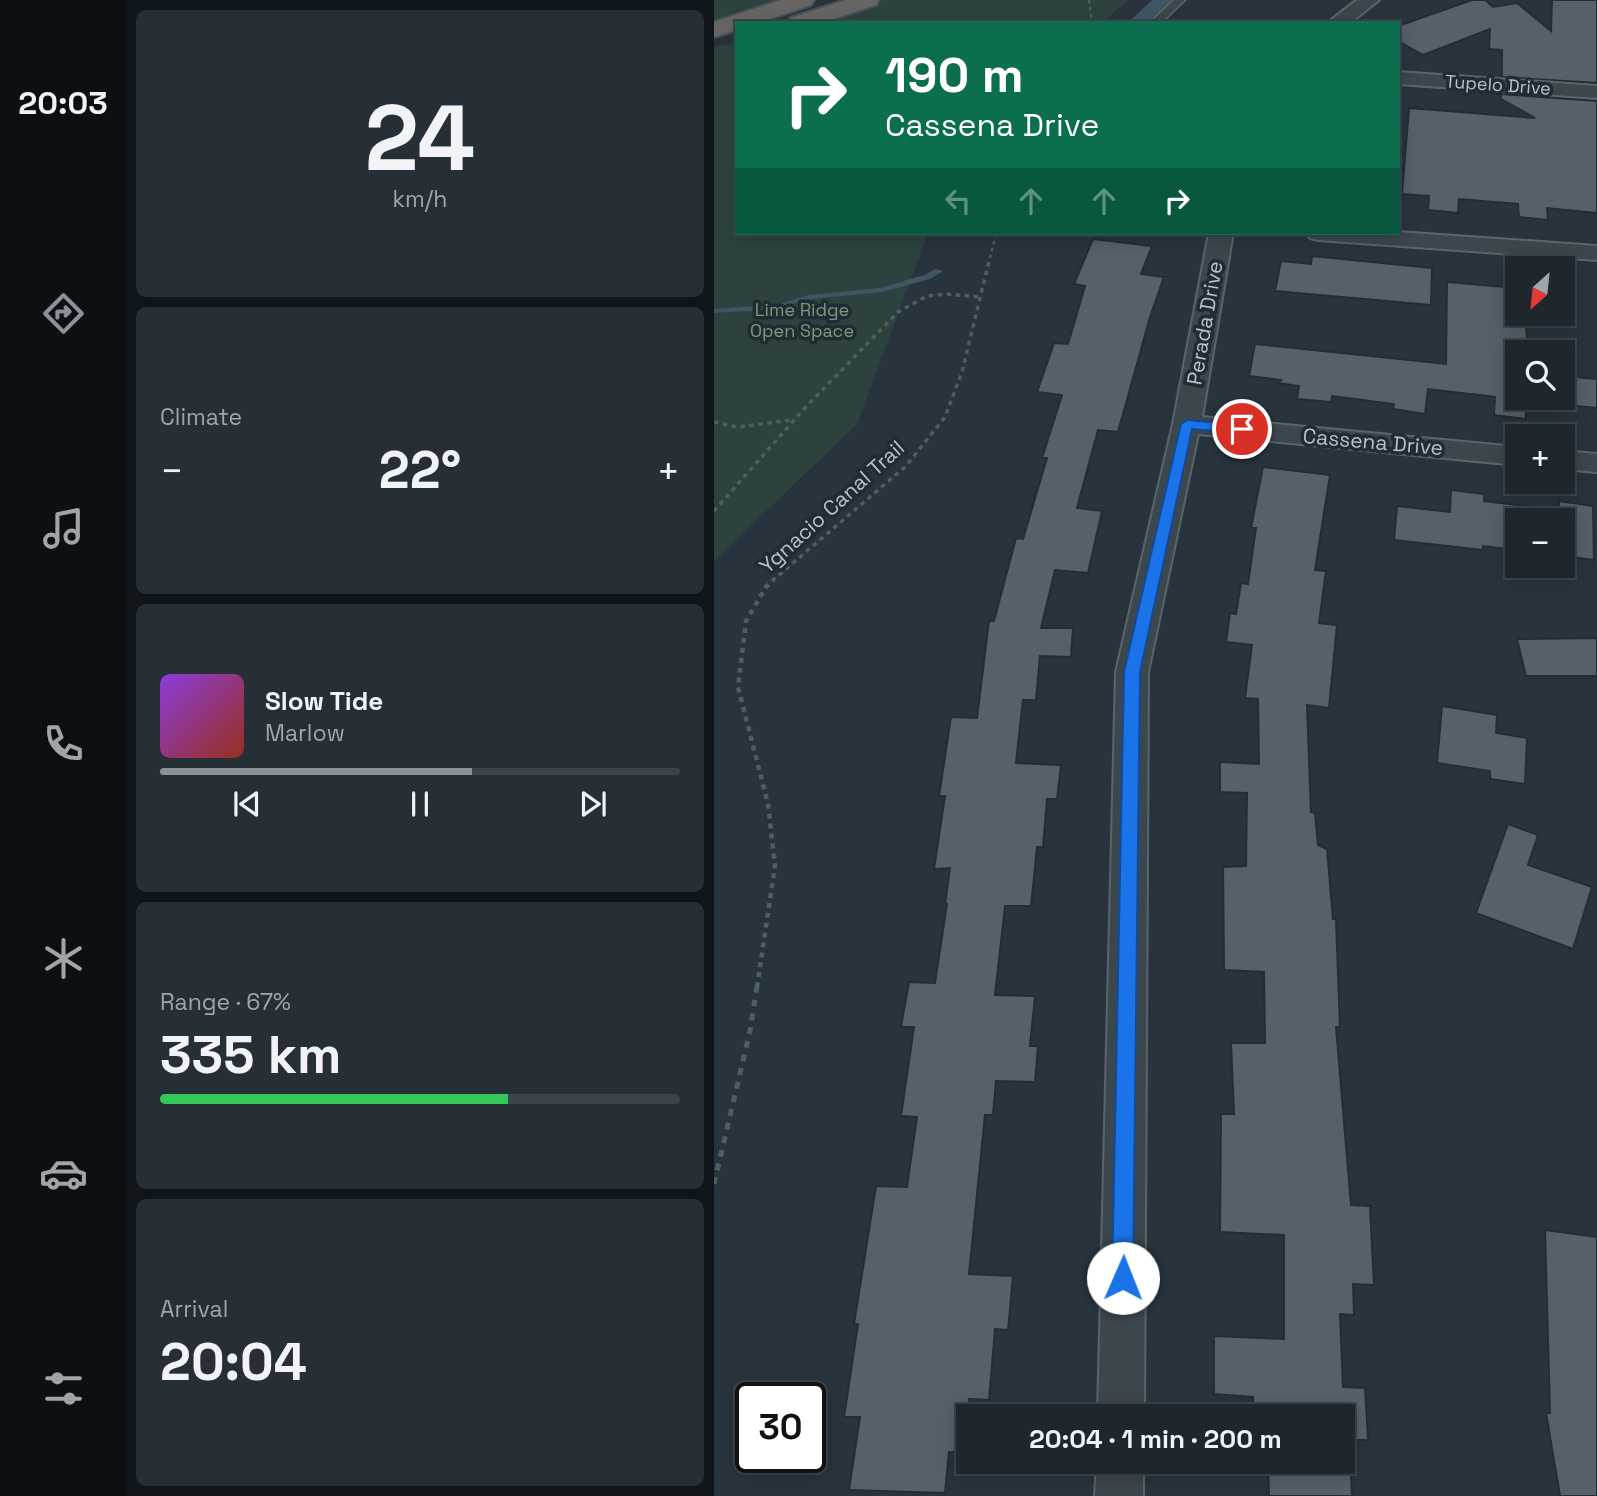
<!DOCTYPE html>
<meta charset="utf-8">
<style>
body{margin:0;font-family:"Space Grotesk",sans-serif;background:#262f36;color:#f1f3f6;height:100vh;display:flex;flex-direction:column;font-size:26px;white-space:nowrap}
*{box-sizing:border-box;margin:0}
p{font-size:23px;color:#a1a5aa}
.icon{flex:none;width:38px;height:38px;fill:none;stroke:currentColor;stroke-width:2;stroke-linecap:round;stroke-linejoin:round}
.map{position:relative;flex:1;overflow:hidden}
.sheet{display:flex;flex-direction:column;gap:10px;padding:10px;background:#101519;width:588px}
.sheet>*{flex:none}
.guide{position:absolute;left:21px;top:21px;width:665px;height:214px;border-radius:0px;box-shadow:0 4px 18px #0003,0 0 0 2px #3c444a;background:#0b6e4f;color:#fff;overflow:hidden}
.needle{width:46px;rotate:207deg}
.fabs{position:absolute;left:791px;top:256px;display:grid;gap:14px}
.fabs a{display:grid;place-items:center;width:70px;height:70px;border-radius:0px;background:#1e272e;box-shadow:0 4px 18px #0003,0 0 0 2px #3c444a;font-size:35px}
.speed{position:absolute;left:21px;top:1382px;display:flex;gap:14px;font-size:35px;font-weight:700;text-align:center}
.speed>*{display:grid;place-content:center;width:91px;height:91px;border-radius:50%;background:#1e272e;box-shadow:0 4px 18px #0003,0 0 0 2px #3c444a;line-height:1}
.speed .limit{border:4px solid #111;border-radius:10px;background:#fff;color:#111}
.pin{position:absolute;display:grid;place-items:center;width:60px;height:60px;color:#fff;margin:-30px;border:4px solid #fff;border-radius:50%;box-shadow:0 2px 7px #0007}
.me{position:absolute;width:77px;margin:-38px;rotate:1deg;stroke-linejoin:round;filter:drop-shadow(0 0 5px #0008)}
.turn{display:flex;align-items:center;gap:24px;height:147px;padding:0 35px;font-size:32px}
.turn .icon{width:91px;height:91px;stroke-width:2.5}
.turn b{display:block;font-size:49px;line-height:60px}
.lanes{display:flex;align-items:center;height:66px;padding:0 35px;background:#0003;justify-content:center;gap:35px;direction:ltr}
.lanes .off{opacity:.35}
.big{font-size:52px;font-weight:600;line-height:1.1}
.sheet .card{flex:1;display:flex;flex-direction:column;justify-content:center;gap:10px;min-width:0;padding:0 24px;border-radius:10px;background:#262f36}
.sheet .dial{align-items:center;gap:0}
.dial b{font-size:91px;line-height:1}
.song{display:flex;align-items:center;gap:21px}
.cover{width:84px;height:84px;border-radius:10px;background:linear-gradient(135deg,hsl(270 70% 55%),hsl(10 70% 35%))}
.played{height:7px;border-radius:4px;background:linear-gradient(90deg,#8c9099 60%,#3c444a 60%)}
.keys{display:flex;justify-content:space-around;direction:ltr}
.heat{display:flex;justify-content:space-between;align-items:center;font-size:38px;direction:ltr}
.charge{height:10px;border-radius:5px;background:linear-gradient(90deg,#34c759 67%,#3c444a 0)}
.trip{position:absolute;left:242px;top:1404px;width:399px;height:70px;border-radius:0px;background:#1e272e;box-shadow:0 4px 18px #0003,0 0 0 2px #3c444a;font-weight:600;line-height:70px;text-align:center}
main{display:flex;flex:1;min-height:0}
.tab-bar{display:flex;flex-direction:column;width:126px;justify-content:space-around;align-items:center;background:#0c1012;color:#a1a5aa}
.tab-bar .icon{width:49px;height:49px}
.tab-bar .on{color:#8c9099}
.tab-bar b{font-size:32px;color:#f1f3f6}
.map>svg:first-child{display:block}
.green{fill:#2d423f}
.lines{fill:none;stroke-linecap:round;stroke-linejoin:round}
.stream{fill:#405564;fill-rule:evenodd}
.canal{fill:#405564;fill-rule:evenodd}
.building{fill:#54616a;stroke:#232d34;stroke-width:2}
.service-casing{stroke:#5a646b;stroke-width:3}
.minor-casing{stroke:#5a646b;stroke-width:4}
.trunk-casing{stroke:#475158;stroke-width:4}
.path-far3{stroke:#4c5f5e;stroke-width:2.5;stroke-dasharray:3.5 3.5;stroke-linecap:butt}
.path-far2{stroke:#4c5f5e;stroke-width:3.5;stroke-dasharray:4.5 4.5;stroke-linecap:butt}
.path-far1{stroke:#4c5f5e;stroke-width:4.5;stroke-dasharray:5 5;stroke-linecap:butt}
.path{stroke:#4c5f5e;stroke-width:5;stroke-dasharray:7 7;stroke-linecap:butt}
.service{fill:#3c464d;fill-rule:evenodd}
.minor{fill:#3c464d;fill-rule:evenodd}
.trunk{fill:#666564;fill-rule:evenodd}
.route{fill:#1a73e8;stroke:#114b97;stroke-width:2}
.labels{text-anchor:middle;stroke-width:7;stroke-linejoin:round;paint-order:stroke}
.far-street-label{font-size:18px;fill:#b8c1c8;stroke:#212b33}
.far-park-label{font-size:18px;fill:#799b7c;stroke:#212b33}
.street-label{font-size:21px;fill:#b8c1c8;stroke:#212b33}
</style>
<main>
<nav class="tab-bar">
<b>20:03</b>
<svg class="icon on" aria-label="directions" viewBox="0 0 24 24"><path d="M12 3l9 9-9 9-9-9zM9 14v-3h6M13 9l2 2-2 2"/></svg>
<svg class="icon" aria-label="music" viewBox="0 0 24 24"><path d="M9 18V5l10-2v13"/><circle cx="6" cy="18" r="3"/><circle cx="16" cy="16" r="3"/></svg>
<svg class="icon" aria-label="phone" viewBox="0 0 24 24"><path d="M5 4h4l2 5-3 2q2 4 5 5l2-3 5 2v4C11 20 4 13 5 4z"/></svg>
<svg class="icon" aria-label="climate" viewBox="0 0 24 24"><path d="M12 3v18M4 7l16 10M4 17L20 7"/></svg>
<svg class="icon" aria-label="car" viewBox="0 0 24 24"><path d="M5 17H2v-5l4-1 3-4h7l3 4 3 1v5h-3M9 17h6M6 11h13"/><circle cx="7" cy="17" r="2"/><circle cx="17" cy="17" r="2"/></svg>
<svg class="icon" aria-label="filters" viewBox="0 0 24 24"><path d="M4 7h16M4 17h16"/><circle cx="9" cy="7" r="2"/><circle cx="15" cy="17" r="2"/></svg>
</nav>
<section class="sheet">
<div class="card dial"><b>24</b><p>km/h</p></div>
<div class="card"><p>Climate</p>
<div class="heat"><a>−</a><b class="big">22°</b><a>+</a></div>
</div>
<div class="card">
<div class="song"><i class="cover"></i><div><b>Slow Tide</b><p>Marlow</p></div></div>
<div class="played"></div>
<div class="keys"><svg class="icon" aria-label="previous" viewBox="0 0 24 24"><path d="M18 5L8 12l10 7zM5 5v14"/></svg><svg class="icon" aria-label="pause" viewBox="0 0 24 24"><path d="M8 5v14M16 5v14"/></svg><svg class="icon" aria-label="next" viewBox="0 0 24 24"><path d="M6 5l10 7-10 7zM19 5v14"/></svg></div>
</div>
<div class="card"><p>Range · 67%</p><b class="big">335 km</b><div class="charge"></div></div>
<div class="card"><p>Arrival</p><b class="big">20:04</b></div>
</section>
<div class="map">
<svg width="883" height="1496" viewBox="0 0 883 1496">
<rect width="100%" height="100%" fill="#28343d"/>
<g class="green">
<path d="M0 0H89L0 30Z"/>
<path d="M154 0H414L388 23H84Z"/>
<path d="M23 41V233H214L143 424 0 561V48Z"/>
</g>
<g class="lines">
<path class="stream" d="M222 269 229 271 216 279 168 292 96 299 63 309 0 313V309L62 305 95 295 167 288 210 275Z"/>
<path class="canal" d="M438 0H461L438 23H414Z"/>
</g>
<g class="building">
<path d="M758 0H771L779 7 803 3 837 31 838 0H883V83L788 77V50L775 49 776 29 709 55 684 41V26Z"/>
<path d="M787 94 883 101V213L833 208 834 220 805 217 804 204 745 199 744 213 714 210 715 196 688 194 695 108 821 118 787 99Z"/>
<path d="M379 239 438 246 427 274 450 277 436 317 404 432 384 430 363 508 388 511 374 573 341 570 327 628H359L357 657 326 656 322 700H309L302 763 347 765 343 799H333L329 847H323L317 906H291L281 995 321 996 316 1046H324L321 1082 282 1081 279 1115H271L255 1274 299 1276 294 1330 281 1329 275 1400 255 1399 250 1452H235L231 1493 135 1490 146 1417H130L144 1324H140L162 1186 193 1187 203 1117 187 1116 200 1027H187L195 982 221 983 233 904H231L236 868 220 869 231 796H225L237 717 263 718 275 621H280L302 538 309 539 333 458H328L348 395 323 392 340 343 354 344 371 286 360 284Z"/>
<path d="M598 256 718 268 717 305 561 291 567 261 597 264Z"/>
<path d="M733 282 803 288V313H811L814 352H803V397H849V376L883 379V408L812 401V419L780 415 781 397 714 389 711 414 679 409 680 404 618 396 617 402 583 399 585 386 564 383 567 380 535 376 541 344 732 364Z"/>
<path d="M549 467 616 475 601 570 612 571 605 623 623 625 615 708 593 705 597 812 601 813 604 845 613 849 619 919H622L626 1027H622L637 1205 656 1206 660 1285 639 1284 640 1315 626 1314 629 1387 651 1388 654 1440H635L638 1496H555L554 1461H628V1416H539V1397L500 1394V1336L570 1339V1235L506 1232 507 1114H520L517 1043H551L550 972 510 970 509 867 532 866 533 793 506 792V762L545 764 544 699 531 698 538 645 512 642 516 613 522 614 527 583 534 584 542 528H537Z"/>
<path d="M737 490 770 494V501L845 510V501L879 506 880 560 849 556V520H803V550L769 546V550L680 540 683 506 736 512Z"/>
<path d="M883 638V676H812L803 639Z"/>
<path d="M728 706 783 715 782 733 813 738 811 784 776 779V771L723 763Z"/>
<path d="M794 824 824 835 814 865 878 887 859 949 762 913Z"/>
<path d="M831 1230 883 1237V1496H846L832 1413H836Z"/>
</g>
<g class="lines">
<defs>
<path id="service" d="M460 0H471L447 23H436Z"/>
<g id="minor">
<path d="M643 0H665L636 23H613Z"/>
<path d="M684 72 883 86V98L684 84Z"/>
<path d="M684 232 883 246V260L604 240 596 238 592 233Z"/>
<path d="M495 233H519L488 417 803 447V465L484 434 434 672 430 1416H384L402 672 459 424Z"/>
<path d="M849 451 883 454V472L849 469Z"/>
<path d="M383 1461H429V1496H381Z"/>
</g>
<g id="trunk">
<path d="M67 0H100L97 5 44 23H23V30L0 37V22Z"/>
<path d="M132 0H165L162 5 107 23H73L76 18Z"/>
</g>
</defs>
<use href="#service" class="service-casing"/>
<use href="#minor" class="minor-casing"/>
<use href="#trunk" class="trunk-casing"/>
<g class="path-far3">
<path d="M375 0 378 23"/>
<path d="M276 258 282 233"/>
</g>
<g class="path-far2">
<path d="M0 422 24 427 77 420"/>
<path d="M0 511 88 411 184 312 213 296 233 294 266 297"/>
<path d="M58 581 192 466 231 417 248 372 276 257"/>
</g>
<path class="path-far1" d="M43 987 61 866 54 804 24 687 32 621 52 587 60 580"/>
<path class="path" d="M0 1184 36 1031 43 986"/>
<use href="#service" class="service"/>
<use href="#minor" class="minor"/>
<use href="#trunk" class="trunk"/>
</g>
<path class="route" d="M473 420 528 425 535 429 528 433 478 429 426 672 419 1278 416 1285 409 1288 401 1285 398 1278 410 672 467 424Z"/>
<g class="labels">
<g class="far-street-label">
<text transform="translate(784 85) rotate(4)" y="6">Tupelo Drive</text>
</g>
<g class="far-park-label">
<text x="88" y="316">Lime Ridge<tspan x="88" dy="21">Open Space</tspan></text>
</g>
<g class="street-label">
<text transform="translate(491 323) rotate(-80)" y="7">Perada Drive</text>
<text transform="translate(659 442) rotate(5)" y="7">Cassena Drive</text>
<text transform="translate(118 507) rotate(-42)" y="7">Ygnacio Canal Trail</text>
</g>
</g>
</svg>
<div class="fabs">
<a><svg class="needle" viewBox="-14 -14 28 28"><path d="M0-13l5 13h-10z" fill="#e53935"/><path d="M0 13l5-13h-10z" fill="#a1a5aa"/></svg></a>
<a><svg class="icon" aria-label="search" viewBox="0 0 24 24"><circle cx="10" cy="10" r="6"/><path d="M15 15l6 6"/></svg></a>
<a>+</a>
<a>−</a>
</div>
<div class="speed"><div class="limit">30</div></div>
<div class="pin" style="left:528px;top:429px;background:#d93025"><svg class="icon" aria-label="arrive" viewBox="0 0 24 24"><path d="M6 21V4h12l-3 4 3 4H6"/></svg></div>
<svg class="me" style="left:409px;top:1278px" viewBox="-20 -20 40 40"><circle r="19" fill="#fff"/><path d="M0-13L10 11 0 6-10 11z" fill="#1a73e8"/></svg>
<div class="trip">20:04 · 1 min · 200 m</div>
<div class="guide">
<div class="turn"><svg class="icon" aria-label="right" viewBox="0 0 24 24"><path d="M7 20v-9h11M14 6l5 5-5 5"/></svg><div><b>190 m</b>Cassena Drive</div></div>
<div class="lanes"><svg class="icon off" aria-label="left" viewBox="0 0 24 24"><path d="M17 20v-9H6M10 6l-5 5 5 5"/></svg><svg class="icon off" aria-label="ahead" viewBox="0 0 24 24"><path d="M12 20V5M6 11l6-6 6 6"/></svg><svg class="icon off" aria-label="ahead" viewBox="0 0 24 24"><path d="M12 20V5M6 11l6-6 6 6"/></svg><svg class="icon" aria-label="right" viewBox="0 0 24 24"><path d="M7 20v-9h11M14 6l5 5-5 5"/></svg></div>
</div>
</div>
</main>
